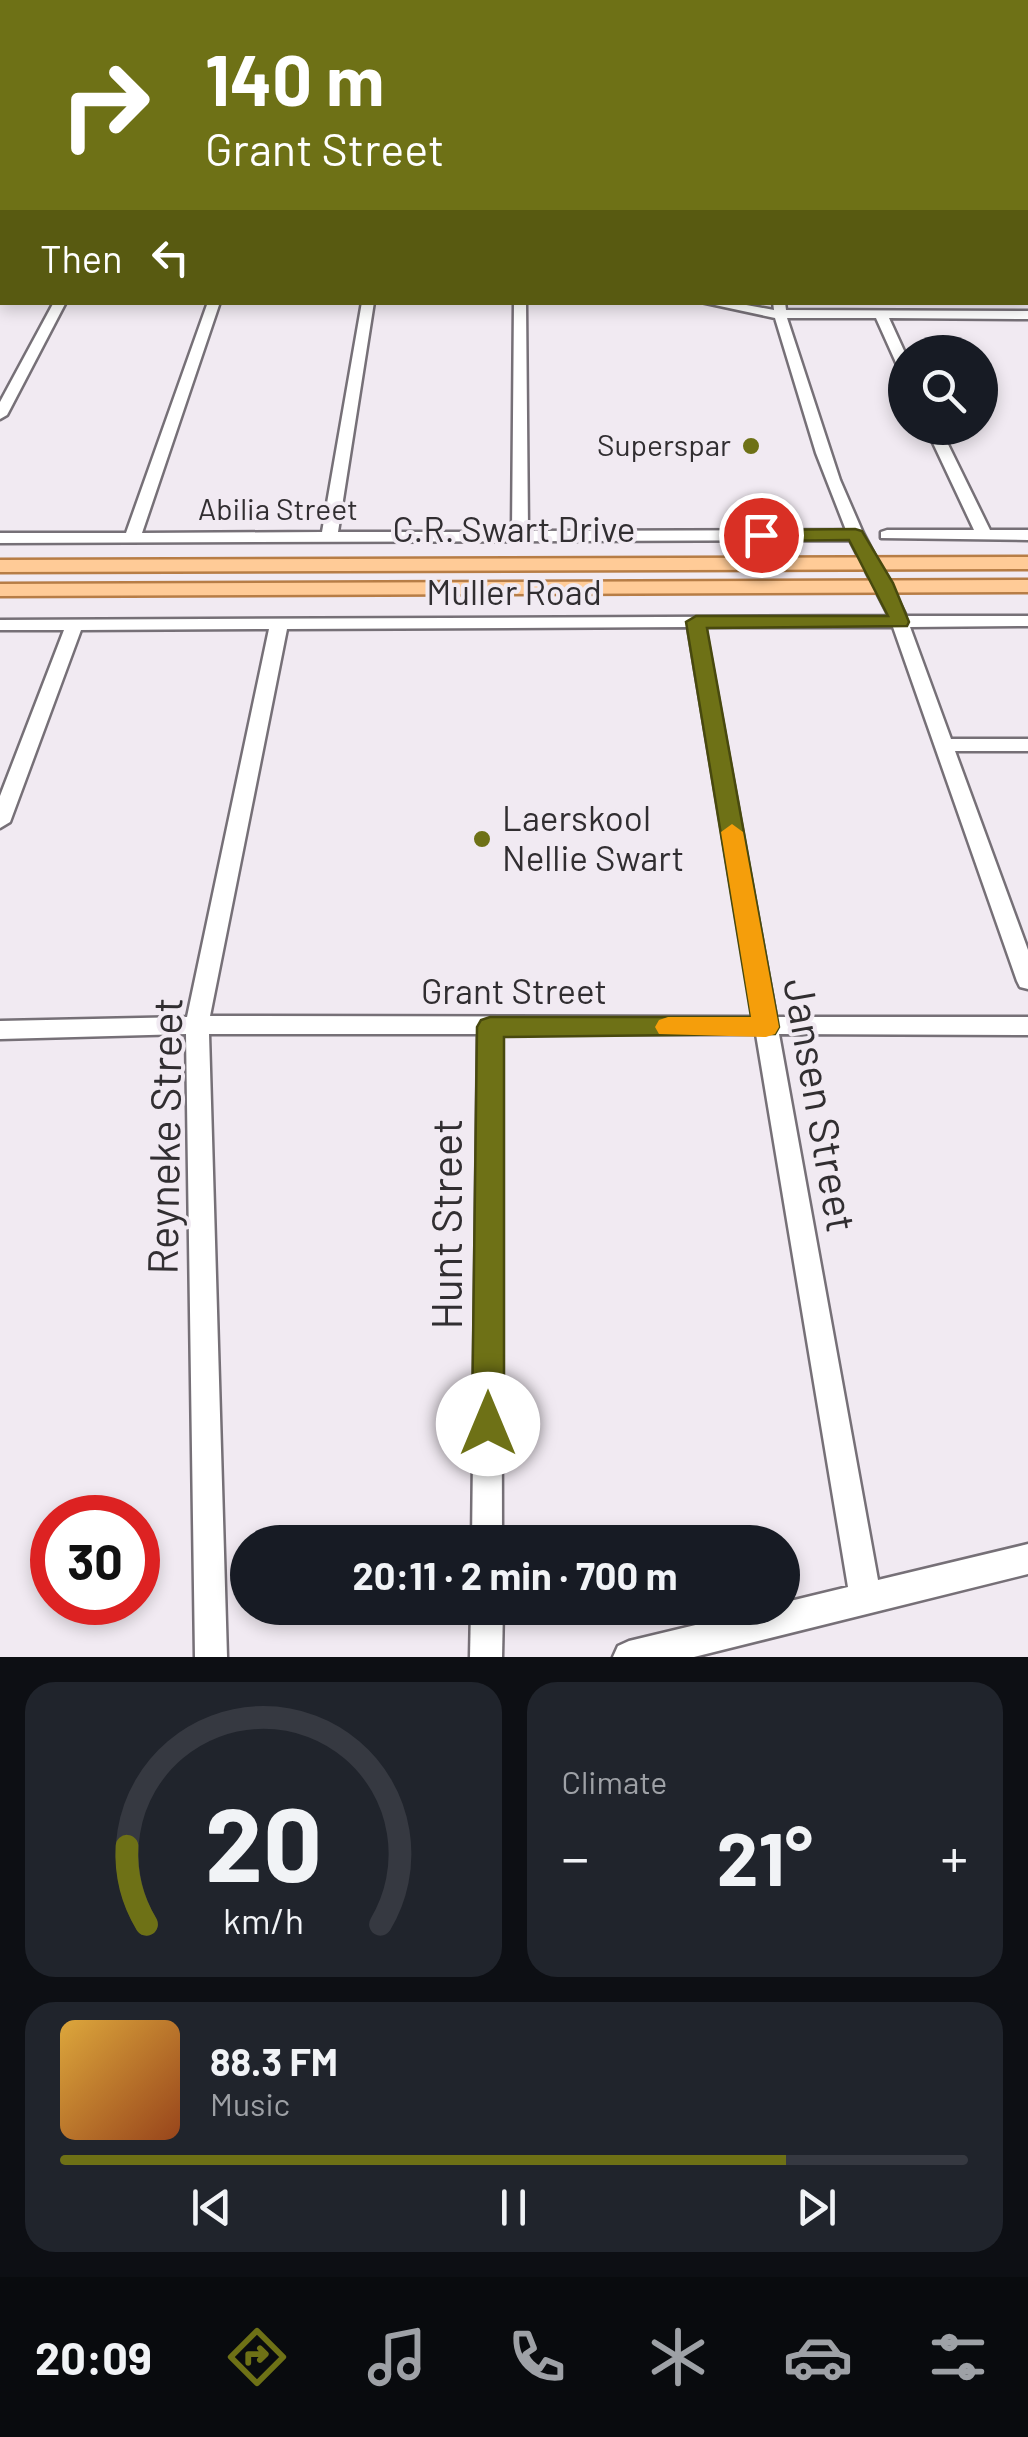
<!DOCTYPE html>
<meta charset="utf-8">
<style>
body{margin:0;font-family:Barlow,sans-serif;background:#20242c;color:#f1f3f6;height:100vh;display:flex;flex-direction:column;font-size:38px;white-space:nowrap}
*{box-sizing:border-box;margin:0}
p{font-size:32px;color:#9ea1a6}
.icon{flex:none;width:55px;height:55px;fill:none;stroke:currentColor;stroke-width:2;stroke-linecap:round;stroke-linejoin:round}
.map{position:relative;height:1657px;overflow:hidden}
.sheet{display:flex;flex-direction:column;gap:25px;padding:25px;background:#0d0f14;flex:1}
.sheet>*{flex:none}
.guide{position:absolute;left:0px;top:0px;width:1030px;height:305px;box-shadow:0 5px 15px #0003;background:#6e7116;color:#fff;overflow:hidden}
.tools{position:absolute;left:888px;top:335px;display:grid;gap:20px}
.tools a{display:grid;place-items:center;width:110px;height:110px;border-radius:50%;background:#171b24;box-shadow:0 5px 15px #0003;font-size:50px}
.speed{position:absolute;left:30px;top:1495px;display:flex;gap:20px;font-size:50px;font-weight:700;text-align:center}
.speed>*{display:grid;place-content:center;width:130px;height:130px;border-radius:50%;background:#171b24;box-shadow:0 5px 15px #0003;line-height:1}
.speed .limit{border:15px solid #d22;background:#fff;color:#111}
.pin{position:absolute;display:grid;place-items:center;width:85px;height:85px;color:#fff;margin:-42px;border:5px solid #fff;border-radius:50%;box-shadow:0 2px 10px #0007}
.me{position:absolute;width:110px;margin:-55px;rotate:0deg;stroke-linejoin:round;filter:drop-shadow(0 0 8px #0008)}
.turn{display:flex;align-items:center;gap:35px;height:210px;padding:0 40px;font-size:45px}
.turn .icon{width:130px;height:130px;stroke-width:2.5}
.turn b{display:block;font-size:70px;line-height:85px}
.then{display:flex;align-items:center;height:95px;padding:0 40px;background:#0003;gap:20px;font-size:38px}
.big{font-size:75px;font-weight:700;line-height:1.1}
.sheet .card{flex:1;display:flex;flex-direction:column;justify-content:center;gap:15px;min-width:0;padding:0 35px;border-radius:30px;background:#20242c}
.sheet .dial{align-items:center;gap:0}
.dial svg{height:260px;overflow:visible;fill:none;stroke:#363941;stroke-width:7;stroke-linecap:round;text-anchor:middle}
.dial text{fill:#f1f3f6;stroke:none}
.song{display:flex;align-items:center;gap:30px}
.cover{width:120px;height:120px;border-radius:15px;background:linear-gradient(135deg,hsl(40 70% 55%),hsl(20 70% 35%))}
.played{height:10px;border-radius:5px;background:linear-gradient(90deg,#6e7116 80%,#363941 80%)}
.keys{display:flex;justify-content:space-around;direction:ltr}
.heat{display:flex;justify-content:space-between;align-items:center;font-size:55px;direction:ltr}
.sheet .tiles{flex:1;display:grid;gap:25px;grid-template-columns:1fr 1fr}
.card:last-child{grid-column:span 2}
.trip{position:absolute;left:230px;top:1525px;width:570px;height:100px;border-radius:50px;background:#171b24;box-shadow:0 5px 15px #0003;font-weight:700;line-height:100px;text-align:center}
.tabs{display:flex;height:160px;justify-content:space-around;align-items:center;background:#090b0e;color:#9ea1a6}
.tabs .icon{width:70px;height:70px}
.tabs .active{color:#6e7116}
.tabs b{font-size:45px;color:#f1f3f6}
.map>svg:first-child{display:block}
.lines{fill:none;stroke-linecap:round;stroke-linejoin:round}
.minor-casing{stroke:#767077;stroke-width:5}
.major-casing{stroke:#b77d46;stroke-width:5}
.highway-casing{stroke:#b77d46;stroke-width:4}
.minor{fill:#fff;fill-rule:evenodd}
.major{fill:#ffcb97;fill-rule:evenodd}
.highway{fill:#ffa852;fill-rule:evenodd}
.route{fill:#6e7116;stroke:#48490e;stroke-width:2.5}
.slow{fill:#f59e0b}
.poi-dot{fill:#6e7116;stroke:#f1eaf2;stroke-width:4}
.labels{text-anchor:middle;stroke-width:8;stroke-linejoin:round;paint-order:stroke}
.far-poi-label{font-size:30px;fill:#312e31;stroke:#f1eaf2;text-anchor:end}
.far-street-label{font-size:30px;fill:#312e31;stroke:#f1eaf2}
.street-label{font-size:35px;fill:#312e31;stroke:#f1eaf2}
.poi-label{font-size:35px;fill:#312e31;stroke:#f1eaf2;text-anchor:start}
.near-street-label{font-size:42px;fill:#312e31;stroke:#f1eaf2}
</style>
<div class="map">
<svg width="1028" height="1657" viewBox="0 0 1028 1657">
<rect width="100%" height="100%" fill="#f1eaf2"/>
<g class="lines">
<defs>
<g id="minor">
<path d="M2 49V56L0 57V50Z"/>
<rect x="0" y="142" width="2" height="6"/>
<rect x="0" y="186" width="2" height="9"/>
<rect x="0" y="259" width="2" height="6"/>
<path d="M54 302H66L7 415 0 419V402Z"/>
<path d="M208 302H220L142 533 322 532 362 302H374L338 532H512L514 302H526L528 531 846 530 816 453 775 318 701 302H730L774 310 773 302H785L786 310 1028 311V319L889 318 905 353V371L898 367 876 318H787L840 480 863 533 906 616H1028V626L910 627 951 739H1028V751H955L1028 950V989L1020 987 1017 981 893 627H705L776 1017H1028V1035L779 1034 878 1580 1028 1544V1574L694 1657H613L618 1646 629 1641 766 1608H782V1603L848 1587 756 1034H501L502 1542H472L478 1034H209L227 1657H195L186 1034 0 1039V1021L187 1017 269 629 81 630 10 822 0 828V796L64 630H0V620L889 616 850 540 0 543V533H126ZM688 627 753 1017 210 1016 287 629Z"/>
<path d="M926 428H940L990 530H1028V540L881 538V532L887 530H974Z"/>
<path d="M471 1608H503L502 1657H470Z"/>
</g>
<g id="major">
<path d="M1028 557V569L0 572V560Z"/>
<path d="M1028 580V592L0 596V584Z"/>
</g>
<rect id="highway" x="0" y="75" width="2" height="8"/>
</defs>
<use href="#minor" class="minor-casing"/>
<use href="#major" class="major-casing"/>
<use href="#highway" class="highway-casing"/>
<use href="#minor" class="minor"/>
<use href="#major" class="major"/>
<use href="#highway" class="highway"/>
</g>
<path class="route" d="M855 529 862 531 893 583 909 622 907 626 707 628 779 1027 775 1034 504 1037V1424L500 1434 488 1439 476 1434 472 1424 477 1027 481 1020 490 1017H751L686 622 696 616H888L849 540 761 541 752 535 761 530Z"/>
<path class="slow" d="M732 824 743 832 779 1027 775 1034 766 1037 659 1034 655 1027 659 1020 668 1017H751L721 832Z"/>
<g class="poi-dot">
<circle cx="751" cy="446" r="10"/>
<circle cx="482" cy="839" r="10"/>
</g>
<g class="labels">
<g class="far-poi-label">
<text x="731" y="456">Superspar</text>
</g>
<g class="far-street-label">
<text x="278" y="520">Abilia Street</text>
</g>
<g class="street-label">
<text x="514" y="542">C.R. Swart Drive</text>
<text x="514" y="605">Muller Road</text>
<text x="514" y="1004">Grant Street</text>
</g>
<g class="poi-label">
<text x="502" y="831">Laerskool<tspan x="502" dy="40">Nellie Swart</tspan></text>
</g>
<g class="near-street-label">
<text transform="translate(820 1105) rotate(80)" y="15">Jansen Street</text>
<text transform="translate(165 1136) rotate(-89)" y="15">Reyneke Street</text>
<text transform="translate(447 1224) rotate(-90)" y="15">Hunt Street</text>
</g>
</g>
</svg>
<div class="tools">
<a><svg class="icon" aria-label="search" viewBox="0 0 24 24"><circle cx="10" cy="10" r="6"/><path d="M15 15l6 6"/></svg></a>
</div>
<div class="speed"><div class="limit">30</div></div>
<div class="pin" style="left:761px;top:535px;background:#d93025"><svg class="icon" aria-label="arrive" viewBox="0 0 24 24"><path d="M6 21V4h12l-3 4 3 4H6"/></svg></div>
<svg class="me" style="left:488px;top:1424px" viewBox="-20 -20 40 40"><circle r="19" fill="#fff"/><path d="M0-13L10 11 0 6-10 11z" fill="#6e7116"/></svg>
<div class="trip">20:11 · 2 min · 700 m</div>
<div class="guide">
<div class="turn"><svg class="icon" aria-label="right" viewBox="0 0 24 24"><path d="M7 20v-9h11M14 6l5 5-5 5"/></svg><div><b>140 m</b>Grant Street</div></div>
<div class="then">Then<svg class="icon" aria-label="left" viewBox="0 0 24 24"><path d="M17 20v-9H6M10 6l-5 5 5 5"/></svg></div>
</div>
</div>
<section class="sheet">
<div class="tiles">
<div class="card dial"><svg viewBox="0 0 100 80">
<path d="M14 69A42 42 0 1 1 86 69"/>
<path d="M14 69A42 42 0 0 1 8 45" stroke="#6e7116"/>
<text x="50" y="56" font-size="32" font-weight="700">20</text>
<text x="50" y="72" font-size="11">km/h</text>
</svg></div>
<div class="card"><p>Climate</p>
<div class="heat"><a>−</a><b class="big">21°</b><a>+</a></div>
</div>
<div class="card">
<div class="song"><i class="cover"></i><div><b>88.3 FM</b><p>Music</p></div></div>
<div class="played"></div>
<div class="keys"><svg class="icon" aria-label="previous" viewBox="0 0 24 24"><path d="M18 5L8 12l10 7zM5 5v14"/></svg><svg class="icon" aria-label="pause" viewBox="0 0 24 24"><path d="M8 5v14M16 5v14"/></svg><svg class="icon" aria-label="next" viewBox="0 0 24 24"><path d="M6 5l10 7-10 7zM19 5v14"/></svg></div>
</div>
</div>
</section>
<nav class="tabs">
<b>20:09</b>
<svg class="icon active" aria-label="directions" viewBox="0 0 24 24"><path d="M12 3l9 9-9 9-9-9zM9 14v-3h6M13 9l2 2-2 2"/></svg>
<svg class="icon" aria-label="music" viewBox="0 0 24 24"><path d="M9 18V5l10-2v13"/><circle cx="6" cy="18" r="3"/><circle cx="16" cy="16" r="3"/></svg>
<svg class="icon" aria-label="phone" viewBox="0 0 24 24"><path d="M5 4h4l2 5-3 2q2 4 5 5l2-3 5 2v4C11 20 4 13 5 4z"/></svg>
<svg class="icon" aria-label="climate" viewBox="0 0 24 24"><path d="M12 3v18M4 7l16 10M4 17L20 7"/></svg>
<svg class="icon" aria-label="car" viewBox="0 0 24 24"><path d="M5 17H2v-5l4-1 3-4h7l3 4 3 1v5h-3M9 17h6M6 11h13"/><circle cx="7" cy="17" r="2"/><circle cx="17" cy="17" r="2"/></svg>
<svg class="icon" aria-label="filters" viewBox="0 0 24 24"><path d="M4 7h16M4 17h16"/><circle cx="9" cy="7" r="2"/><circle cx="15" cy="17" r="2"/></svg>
</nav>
